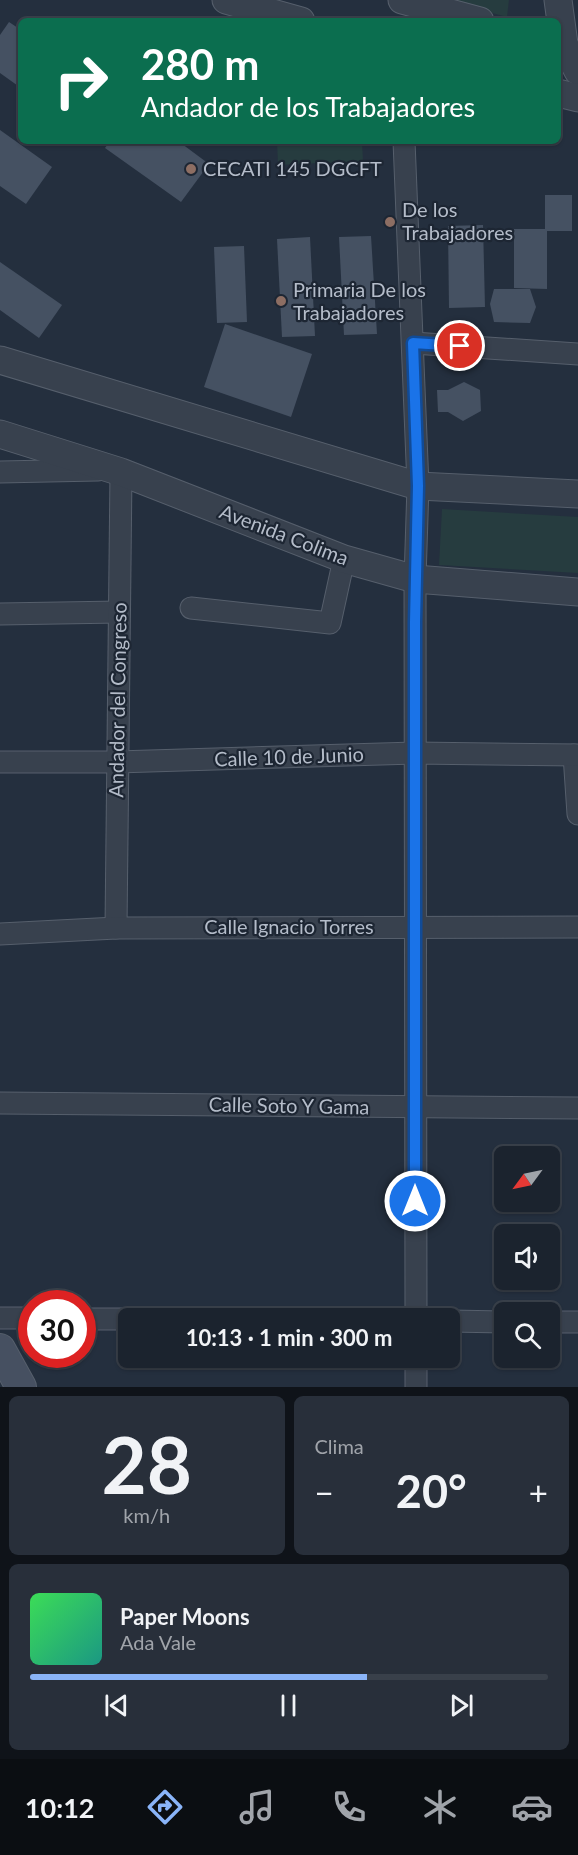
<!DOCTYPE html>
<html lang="es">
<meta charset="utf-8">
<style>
body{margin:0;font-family:Lato,sans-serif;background:#282f3a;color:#f1f3f6;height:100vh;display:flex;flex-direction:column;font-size:22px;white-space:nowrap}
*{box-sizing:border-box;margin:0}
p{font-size:20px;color:#a0a4aa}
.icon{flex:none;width:33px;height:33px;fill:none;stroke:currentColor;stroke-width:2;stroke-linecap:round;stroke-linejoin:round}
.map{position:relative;height:1387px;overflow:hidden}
.panel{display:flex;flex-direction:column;gap:9px;padding:9px;background:#0f1319;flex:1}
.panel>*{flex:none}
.guide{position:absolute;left:18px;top:18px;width:543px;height:126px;border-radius:9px;box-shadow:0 2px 4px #0004,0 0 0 2px #39404a;background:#0b6e4f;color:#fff;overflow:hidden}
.needle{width:39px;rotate:237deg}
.controls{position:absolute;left:494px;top:1146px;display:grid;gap:12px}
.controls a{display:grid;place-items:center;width:66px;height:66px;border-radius:9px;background:#1b232e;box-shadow:0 2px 4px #0004,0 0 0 2px #39404a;font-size:30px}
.speed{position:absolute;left:18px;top:1290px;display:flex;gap:12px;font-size:30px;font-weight:700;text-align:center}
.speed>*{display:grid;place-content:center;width:78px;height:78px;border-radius:50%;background:#1b232e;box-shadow:0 2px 4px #0004,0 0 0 2px #39404a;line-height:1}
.speed .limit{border:9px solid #d22;background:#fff;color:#111}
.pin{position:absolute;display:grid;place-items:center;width:51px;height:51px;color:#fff;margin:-26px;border:3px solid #fff;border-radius:50%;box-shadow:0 2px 6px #0007}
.me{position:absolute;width:66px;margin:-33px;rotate:0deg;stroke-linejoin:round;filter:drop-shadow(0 0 4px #0008)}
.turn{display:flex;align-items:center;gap:21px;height:126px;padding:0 24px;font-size:27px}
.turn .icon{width:78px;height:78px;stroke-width:2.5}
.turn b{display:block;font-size:42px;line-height:51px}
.big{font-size:45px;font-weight:700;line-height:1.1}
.panel .widget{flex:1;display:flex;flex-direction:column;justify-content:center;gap:9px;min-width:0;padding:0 21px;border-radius:9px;background:#282f3a}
.panel .dial{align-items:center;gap:0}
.dial b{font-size:78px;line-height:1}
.song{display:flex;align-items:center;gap:18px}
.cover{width:72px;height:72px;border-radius:9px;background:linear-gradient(135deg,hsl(130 70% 55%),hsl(170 70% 35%))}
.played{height:6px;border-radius:3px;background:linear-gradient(90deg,#8ab4f8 65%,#39404a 65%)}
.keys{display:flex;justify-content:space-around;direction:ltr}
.heat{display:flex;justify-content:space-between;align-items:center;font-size:33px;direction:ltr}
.panel .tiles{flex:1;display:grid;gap:9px;grid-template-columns:1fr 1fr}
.widget:last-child{grid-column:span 2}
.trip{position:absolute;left:118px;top:1308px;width:342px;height:60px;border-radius:9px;background:#1b232e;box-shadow:0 2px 4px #0004,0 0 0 2px #39404a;font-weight:700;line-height:60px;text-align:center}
.tabs{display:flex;height:96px;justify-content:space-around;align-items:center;background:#0b0e12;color:#a0a4aa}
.tabs .icon{width:42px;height:42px}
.tabs .active{color:#8ab4f8}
.tabs b{font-size:27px;color:#f1f3f6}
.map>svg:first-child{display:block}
.green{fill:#263c3f}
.building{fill:#455162}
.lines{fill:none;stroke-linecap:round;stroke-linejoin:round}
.minor-casing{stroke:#565f6c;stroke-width:23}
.tertiary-casing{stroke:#565f6c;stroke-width:29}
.secondary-casing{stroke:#565f6c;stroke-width:32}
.minor{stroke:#38414e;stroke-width:21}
.tertiary{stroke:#38414e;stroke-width:27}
.secondary{stroke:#465061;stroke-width:30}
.route-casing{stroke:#114b97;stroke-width:15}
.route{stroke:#1a73e8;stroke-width:10}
.education-dot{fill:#8d6e63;stroke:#1d2633;stroke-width:2}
.labels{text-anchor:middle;stroke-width:4.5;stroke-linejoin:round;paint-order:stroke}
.poi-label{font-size:20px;fill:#b4bcc9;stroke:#1d2633;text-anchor:start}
.street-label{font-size:20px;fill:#b4bcc9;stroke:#1d2633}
</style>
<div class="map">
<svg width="578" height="1387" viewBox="0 0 578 1387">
<rect width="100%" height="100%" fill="#242f3e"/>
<g class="green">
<path d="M449 0H509L507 17 448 1Z"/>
<path d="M277 141H362L363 161 278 165Z"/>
<path d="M442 509 578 517V573L439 565Z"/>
</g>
<g class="building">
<path d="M9 22 21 30V88L0 73V35Z"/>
<path d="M0 130 52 167 26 204 0 186Z"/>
<path d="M110 141H178L209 164 181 202 105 148Z"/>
<path d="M545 195H572V231H547V289L514 288V229H545Z"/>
<path d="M483 225 485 307 449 308 448 226Z"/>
<path d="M371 236 377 334 344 335 339 237Z"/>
<path d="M310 237 315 336 282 337 277 239Z"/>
<path d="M244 246 247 322 217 323 214 247Z"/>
<path d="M0 262 62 305 39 338 0 310Z"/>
<path d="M494 289H530L536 307 530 323 494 322 490 304Z"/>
<path d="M225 324 312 354 291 417 204 387Z"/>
<path d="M464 382 480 390 481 411 463 421 448 412H438L437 390H448Z"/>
</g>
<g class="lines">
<defs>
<g id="minor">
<path d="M404 141 418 486 415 579 416 1318"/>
<path d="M413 343 578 354"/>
<path d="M0 472 98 470"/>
<path d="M191 608 330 623 344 559"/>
<path d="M0 614 119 612"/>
<path d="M574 755 578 814"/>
<path d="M0 762H117L415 753 578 755"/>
<path d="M116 928 121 472"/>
<path d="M0 934 116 928 578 927"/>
<path d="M0 1103 578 1108"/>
<path d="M0 1318H32"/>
<path d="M82 1319H129"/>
<path d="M450 1321 504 1322"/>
<path d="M549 1322H578"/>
<path d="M416 1358V1387"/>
</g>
<g id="tertiary">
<path d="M226 0 301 21"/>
<path d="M402 0 480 21"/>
<path d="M558 0 564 44 578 71"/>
<path d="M558 93 578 98"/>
<path d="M0 360 418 486 578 494"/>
<path d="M0 434 121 472 344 559 415 579 578 592"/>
</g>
<path id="secondary" d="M0 1349 21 1387"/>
</defs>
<use href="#minor" class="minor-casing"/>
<use href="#tertiary" class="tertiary-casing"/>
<use href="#secondary" class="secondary-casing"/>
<use href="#minor" class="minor"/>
<use href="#tertiary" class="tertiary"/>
<use href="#secondary" class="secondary"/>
</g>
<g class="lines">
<defs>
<path id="route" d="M415 1201V622L418 486 413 343 460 346"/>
</defs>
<use href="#route" class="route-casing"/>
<use href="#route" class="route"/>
</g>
<g class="education-dot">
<circle cx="191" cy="169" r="6"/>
<circle cx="390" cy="222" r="6"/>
<circle cx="281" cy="301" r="6"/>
</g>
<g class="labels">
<g class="poi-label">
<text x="203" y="176">CECATI 145 DGCFT</text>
<text x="402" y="217">De los<tspan x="402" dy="23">Trabajadores</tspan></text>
<text x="293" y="297">Primaria De los<tspan x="293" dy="23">Trabajadores</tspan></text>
</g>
<g class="street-label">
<text transform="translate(284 535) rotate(21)" y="7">Avenida Colima</text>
<text transform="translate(118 700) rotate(-89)" y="7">Andador del Congreso</text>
<text transform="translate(289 757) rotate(-2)" y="7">Calle 10 de Junio</text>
<text x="289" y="934">Calle Ignacio Torres</text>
<text transform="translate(289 1106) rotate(1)" y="7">Calle Soto Y Gama</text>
</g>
</g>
</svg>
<div class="controls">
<a><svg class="needle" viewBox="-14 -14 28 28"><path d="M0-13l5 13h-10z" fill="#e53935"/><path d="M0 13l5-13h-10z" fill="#a0a4aa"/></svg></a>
<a><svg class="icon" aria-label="sound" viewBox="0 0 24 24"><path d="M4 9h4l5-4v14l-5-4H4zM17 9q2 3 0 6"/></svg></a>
<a><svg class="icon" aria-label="search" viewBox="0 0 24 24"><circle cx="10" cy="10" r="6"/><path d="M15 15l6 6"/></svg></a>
</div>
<div class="speed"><div class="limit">30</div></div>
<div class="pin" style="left:460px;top:346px;background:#d93025"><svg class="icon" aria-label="arrive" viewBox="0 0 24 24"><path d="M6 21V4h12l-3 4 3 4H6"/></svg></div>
<svg class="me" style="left:415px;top:1201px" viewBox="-20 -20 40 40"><circle r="17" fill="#1a73e8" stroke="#fff" stroke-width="3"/><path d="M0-11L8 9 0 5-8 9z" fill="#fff"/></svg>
<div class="trip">10:13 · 1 min · 300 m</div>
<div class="guide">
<div class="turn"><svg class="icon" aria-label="right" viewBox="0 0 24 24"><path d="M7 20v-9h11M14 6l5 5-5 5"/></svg><div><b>280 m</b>Andador de los Trabajadores</div></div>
</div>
</div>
<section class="panel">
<div class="tiles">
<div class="widget dial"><b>28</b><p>km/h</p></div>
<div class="widget"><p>Clima</p>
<div class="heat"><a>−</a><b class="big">20°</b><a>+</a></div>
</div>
<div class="widget">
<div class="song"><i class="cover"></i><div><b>Paper Moons</b><p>Ada Vale</p></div></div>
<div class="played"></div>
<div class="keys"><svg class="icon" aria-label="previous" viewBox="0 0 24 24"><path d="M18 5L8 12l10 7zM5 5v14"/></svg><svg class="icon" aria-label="pause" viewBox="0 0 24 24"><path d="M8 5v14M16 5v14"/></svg><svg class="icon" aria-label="next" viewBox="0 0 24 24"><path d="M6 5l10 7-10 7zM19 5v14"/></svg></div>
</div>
</div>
</section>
<nav class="tabs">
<b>10:12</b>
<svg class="icon active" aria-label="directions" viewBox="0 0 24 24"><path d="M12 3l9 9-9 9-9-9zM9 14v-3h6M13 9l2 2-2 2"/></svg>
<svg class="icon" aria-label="music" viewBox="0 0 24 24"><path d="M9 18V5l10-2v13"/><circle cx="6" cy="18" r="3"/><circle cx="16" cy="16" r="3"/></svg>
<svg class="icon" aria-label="phone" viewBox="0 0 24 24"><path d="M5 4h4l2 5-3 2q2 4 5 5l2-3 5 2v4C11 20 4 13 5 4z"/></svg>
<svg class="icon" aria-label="climate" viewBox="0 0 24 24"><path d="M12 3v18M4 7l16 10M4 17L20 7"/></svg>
<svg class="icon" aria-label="car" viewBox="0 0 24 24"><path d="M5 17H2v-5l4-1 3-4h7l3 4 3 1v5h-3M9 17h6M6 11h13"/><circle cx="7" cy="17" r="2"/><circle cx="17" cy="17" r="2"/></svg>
</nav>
